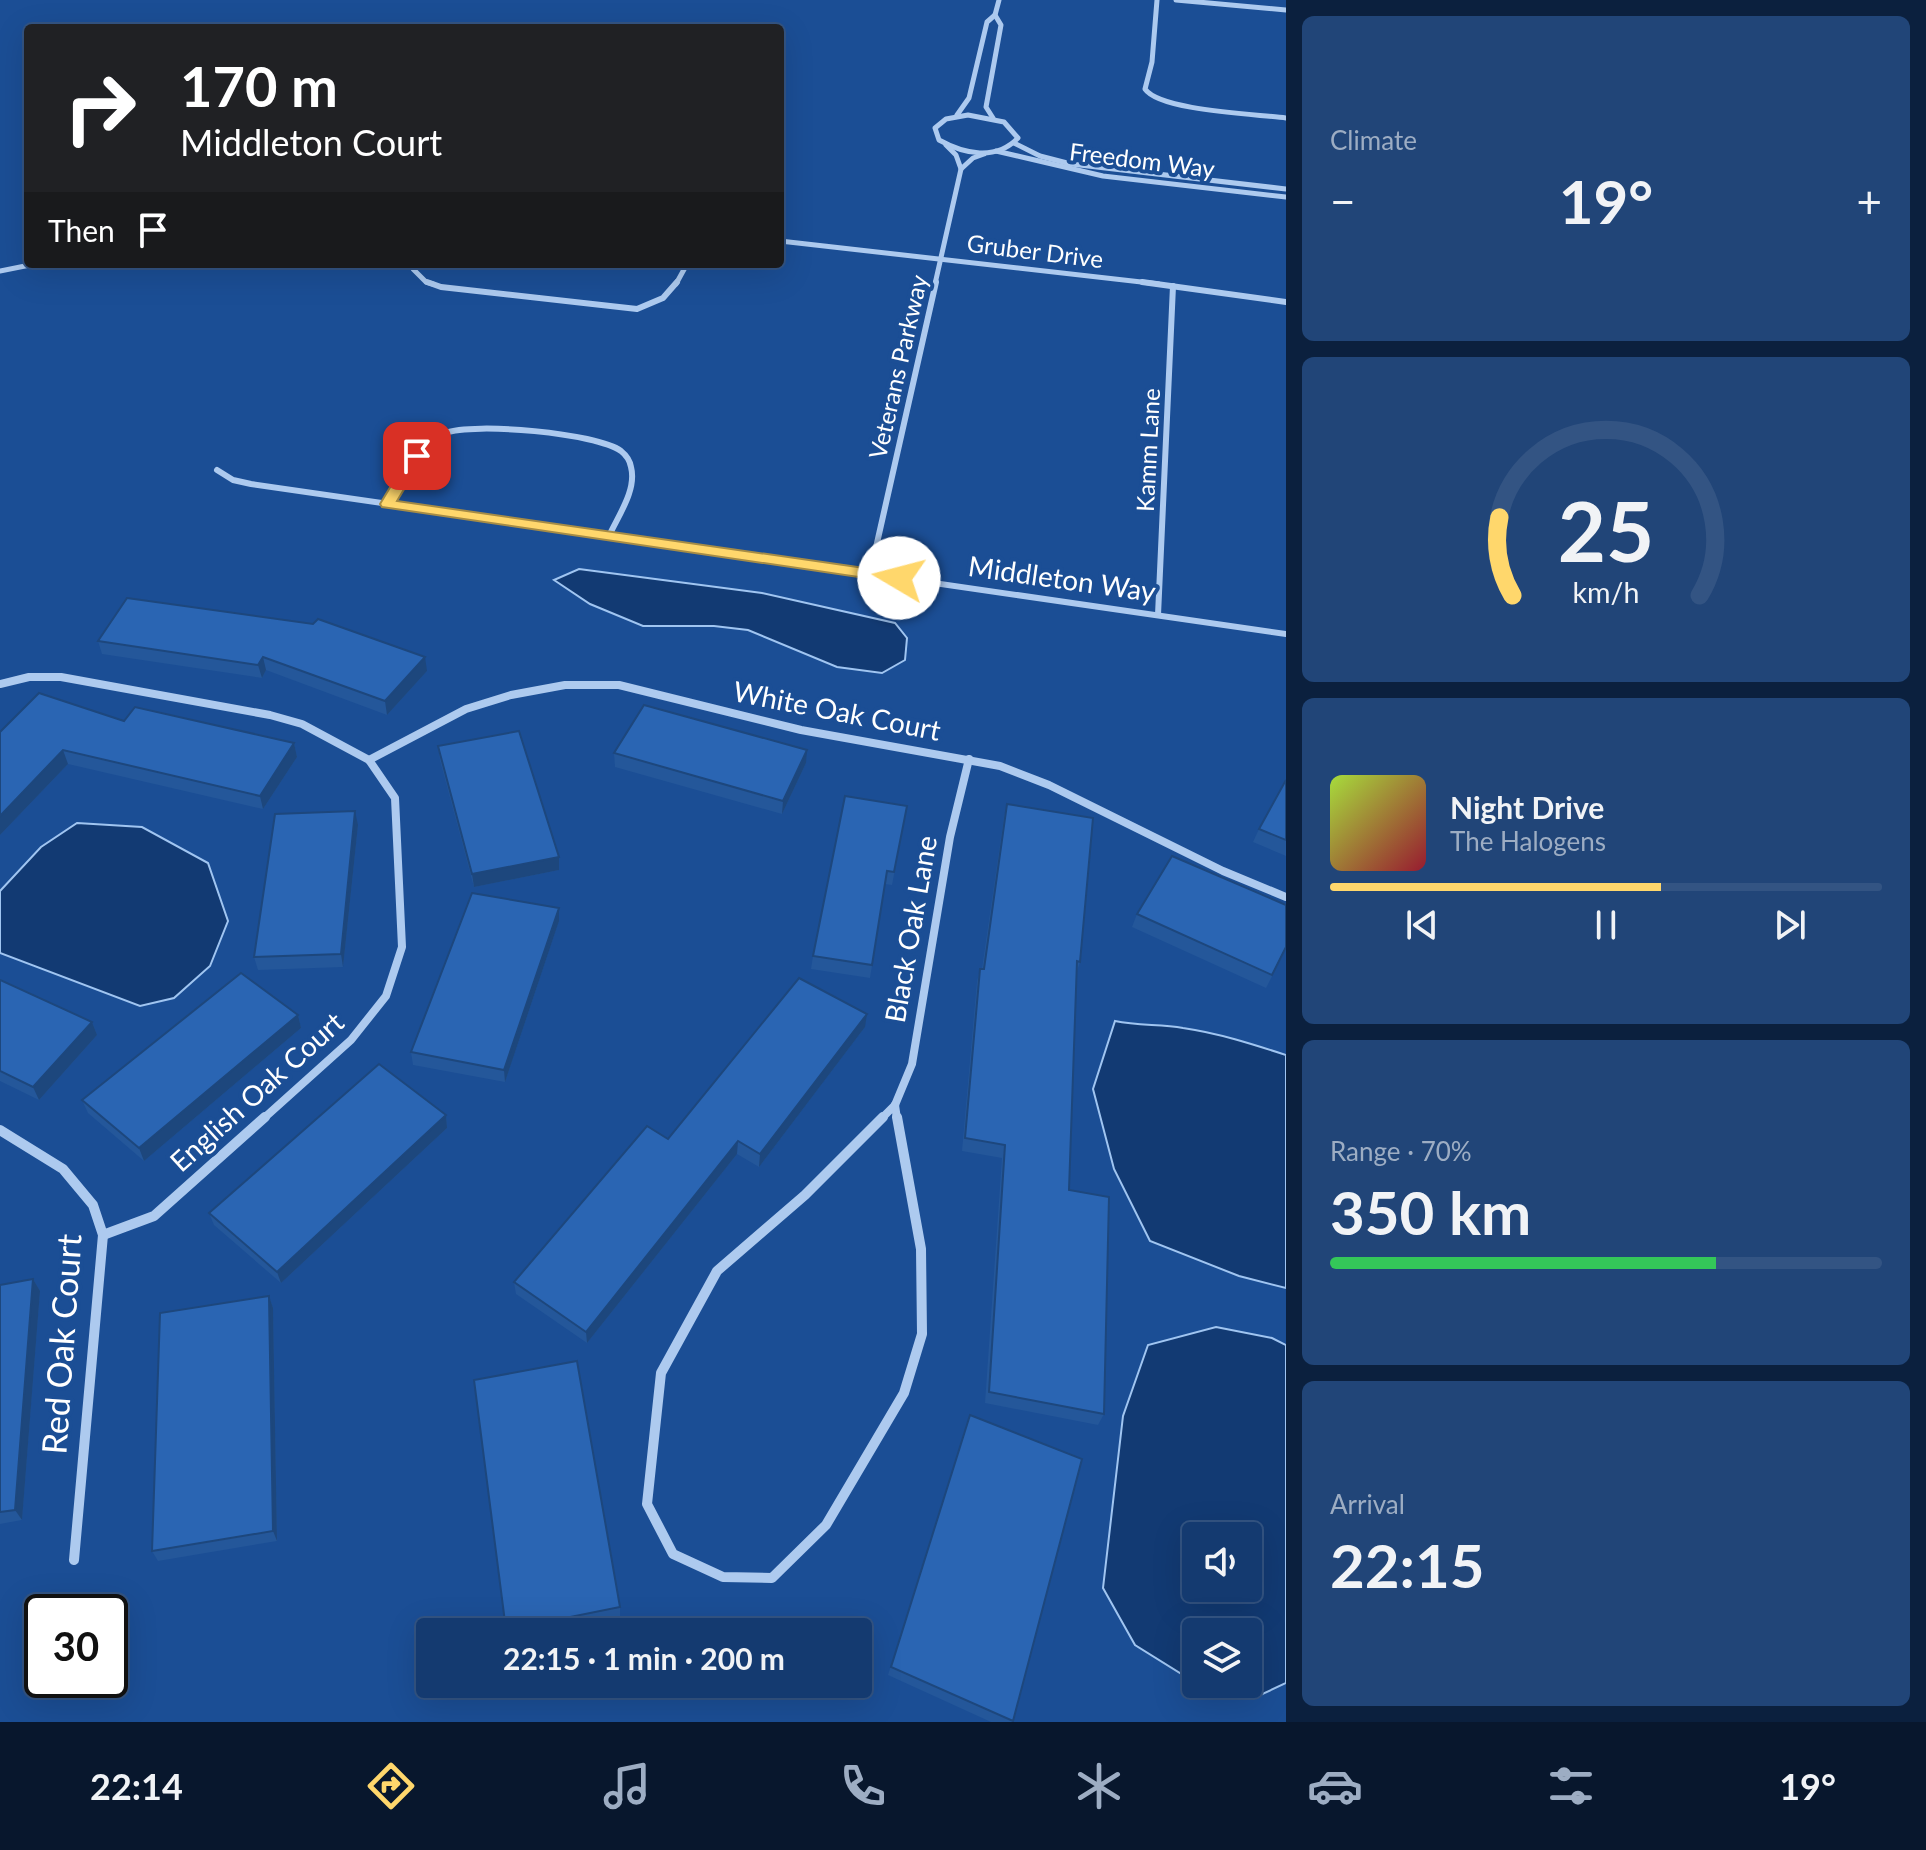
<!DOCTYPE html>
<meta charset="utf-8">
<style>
body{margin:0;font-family:Lato,sans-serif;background:#214578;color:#f1f3f6;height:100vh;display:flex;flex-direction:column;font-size:30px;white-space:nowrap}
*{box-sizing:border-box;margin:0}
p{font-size:26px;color:#9dadc3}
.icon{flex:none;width:44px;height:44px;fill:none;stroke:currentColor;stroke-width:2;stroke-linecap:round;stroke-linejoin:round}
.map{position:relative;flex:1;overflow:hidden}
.sheet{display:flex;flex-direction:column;gap:16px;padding:16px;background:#0b203e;width:640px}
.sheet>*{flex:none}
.top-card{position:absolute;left:24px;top:24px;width:760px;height:244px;border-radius:8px;box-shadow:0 8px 32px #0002,0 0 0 2px #335483;background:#202124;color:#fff;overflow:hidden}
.controls{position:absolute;left:1182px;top:1522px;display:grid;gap:16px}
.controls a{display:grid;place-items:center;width:80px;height:80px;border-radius:8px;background:#143a70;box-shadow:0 8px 32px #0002,0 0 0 2px #335483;font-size:40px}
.speed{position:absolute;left:24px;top:1594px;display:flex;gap:16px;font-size:40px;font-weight:700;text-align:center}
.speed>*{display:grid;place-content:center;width:104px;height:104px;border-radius:50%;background:#143a70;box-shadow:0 8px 32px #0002,0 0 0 2px #335483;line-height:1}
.speed .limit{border:4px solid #111;border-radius:12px;background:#fff;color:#111}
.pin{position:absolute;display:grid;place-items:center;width:68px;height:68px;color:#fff;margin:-34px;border-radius:16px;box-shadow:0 4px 12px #0006}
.me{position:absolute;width:88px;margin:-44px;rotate:278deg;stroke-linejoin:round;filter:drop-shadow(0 0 6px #0008)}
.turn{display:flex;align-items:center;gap:28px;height:168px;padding:0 24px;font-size:36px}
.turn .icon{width:104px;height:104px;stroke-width:2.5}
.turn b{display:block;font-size:56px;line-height:68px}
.then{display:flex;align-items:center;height:76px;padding:0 24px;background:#0003;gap:16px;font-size:30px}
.big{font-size:60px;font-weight:700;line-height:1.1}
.sheet .tile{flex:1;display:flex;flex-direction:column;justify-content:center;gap:12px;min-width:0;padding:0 28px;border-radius:12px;background:#214578}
.sheet .dial{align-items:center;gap:0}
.dial svg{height:208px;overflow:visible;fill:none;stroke:#335483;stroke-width:7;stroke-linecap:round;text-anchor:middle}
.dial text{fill:#f1f3f6;stroke:none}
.song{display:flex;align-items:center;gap:24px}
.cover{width:96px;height:96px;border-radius:12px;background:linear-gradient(135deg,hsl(80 70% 55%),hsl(350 70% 35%))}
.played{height:8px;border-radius:4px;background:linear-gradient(90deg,#ffd76c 60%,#335483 60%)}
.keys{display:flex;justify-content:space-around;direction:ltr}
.heat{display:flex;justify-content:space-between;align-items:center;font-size:44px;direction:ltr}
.charge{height:12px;border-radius:6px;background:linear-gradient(90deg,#34c759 70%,#335483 0)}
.trip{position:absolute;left:416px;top:1618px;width:456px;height:80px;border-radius:8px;background:#143a70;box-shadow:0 8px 32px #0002,0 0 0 2px #335483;font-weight:700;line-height:80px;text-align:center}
.tabs{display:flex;height:128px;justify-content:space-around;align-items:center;background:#08172d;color:#9dadc3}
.tabs .icon{width:56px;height:56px}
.tabs .on{color:#ffd76c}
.tabs b{font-size:36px;color:#f1f3f6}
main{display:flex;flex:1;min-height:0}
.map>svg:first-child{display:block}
.water{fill:#123a73;stroke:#a0c5f1;stroke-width:2;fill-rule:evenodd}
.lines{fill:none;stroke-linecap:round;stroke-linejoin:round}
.minor-far3{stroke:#adcaef;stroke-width:5}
.minor-far2{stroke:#adcaef;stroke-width:6}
.minor-far1{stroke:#adcaef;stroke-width:8}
.minor{stroke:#adcaef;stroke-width:10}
.wall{fill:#24579a}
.shaded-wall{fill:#1d477d}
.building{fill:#2a65b3;stroke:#1d477d;stroke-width:2}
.route{fill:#ffd76c;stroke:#a68c46;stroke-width:2}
.labels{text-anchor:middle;stroke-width:8;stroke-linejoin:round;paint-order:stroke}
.far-street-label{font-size:24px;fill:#fff;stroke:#1b4e95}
.street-label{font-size:28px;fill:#fff;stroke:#1b4e95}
.near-street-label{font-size:34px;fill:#fff;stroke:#1b4e95}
</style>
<main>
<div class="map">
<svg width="1286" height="1722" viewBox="0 0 1286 1722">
<rect width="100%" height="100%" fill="#1b4e95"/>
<g class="water">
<path d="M579 569 762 593 895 623 907 638 905 660 882 673 837 667 748 630 714 626H643L590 604 554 580Z"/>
<path d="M77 823 142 827 208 863 228 921 210 966 174 998 140 1006 0 953V891L41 847Z"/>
<path d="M1115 1021C1138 1026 1160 1024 1183 1028 1218 1033 1252 1044 1286 1055V1288L1239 1276 1150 1241 1114 1169 1093 1089Z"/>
<path d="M1216 1327 1272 1338 1286 1345V1683L1256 1697 1210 1684H1248V1632H1196V1680L1188 1678 1135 1645 1103 1588 1123 1416 1148 1345ZM1196 1536H1248V1588H1196Z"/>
</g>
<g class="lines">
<g class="minor-far3">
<path d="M1157 0 1152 62 1145 89C1160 111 1257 114 1286 118"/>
<path d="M1176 0 1286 10"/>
<path d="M957 115 969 98 987 22 995 15 999 0"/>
<path d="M968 115 1004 122 1018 138C996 161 964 154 939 140L935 128 946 119Z"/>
<path d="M993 118 986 107 1001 25 995 15"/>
<path d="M1014 143 1040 156 1071 164 1286 189"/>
<path d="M996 151 1103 176 1286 197"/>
<path d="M961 169 973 158 984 154"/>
<path d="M780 241 1159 284"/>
<path d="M413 269 426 282 433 284"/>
<path d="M0 271 35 264"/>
<path d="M676 284 687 264"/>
<path d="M935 284 961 169 956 155 946 145"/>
</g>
<g class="minor-far2">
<path d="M427 282 441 287 637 309 663 298 677 282"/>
<path d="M1142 282 1286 302"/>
<path d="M217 470 233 480 251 484 1286 634"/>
<path d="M388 504C402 480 417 444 445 433 474 422 596 433 621 451 626 455 630 461 631 467 637 490 618 516 609 536"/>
<path d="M870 574 936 282"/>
<path d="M1158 615 1173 286"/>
</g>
<g class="minor-far1">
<path d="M0 684 29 677H61L270 715 302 724 369 760 395 798 402 947 386 996 351 1040 263 1119"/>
<path d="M369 760 466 709 511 695 565 685H619L801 730 1000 766 1049 785 1223 871 1286 897"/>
<path d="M895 1105 897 1119"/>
<path d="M895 1105 912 1064 950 837 969 759"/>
<path d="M881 1119 895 1105"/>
</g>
<g class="minor">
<path d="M883 1117 805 1195 717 1271 661 1373 647 1504 673 1554 723 1577 772 1578 826 1525 904 1393 922 1334 921 1249 897 1117"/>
<path d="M0 1130 63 1169 93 1205 103 1235 74 1560"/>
<path d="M103 1235 154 1216 265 1117"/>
</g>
</g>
<g class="wall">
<path d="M98 641 427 671 387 715 266 670 262 678 102 654Z"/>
<path d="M0 732 294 743 297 757 263 809 68 764 0 835Z"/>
<path d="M438 746 559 870 474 887 440 760Z"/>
<path d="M614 753 806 763 782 814 615 767Z"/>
<path d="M1286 780V856L1253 842 1259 829Z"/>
<path d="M1007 804 1080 962 1077 971 1069 1190 1104 1414 1098 1425 985 1403 1002 1158 962 1151 977 982 980 969H982L1004 817Z"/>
<path d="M907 806 892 885 885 884 870 978 811 969 813 956Z"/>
<path d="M358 825 343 967 258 970 254 957Z"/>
<path d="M1137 914 1286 949 1266 988 1132 927Z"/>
<path d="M559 921 505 1082 413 1065 411 1052Z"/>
<path d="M0 980 92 1022 97 1035 39 1100 0 1081Z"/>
<path d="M298 1015 301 1028 144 1161 88 1113 82 1100Z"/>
<path d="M865 1027 759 1167 737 1154 587 1343 516 1294 514 1282 668 1139Z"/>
<path d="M446 1115 447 1128 281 1283 214 1225 209 1213Z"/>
<path d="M33 1279 40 1291 22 1520 0 1524V1285Z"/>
<path d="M269 1296 273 1308 277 1541 158 1561 152 1551Z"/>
<path d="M474 1380 620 1607V1617L544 1632H507Z"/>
<path d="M970 1415 1013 1722H991L888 1675Z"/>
</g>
<g class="shaded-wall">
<path d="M263 657 266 670 262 678 258 665Z"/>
<path d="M425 657 427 671 387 715 385 701Z"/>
<path d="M294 743 297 757 263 809 260 796Z"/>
<path d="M63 750 68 764 0 835V816Z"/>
<path d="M807 750 806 763 782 814 783 801Z"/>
<path d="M355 811 358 825 343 967 341 954Z"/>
<path d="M559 857V870L474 887 472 874Z"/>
<path d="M559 908V921L505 1082 504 1070Z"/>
<path d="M867 1014 865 1027 759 1167 760 1154Z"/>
<path d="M298 1015 301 1028 144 1161 139 1148Z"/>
<path d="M92 1022 97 1035 39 1100 33 1087Z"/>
<path d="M446 1115 447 1128 281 1283 277 1272Z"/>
<path d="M738 1141 737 1154 587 1343 586 1332Z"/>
<path d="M33 1279 40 1291 22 1520 15 1510Z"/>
<path d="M269 1296 273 1308 277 1541 273 1531Z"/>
</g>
<g class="building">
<path d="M127 598 313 624 318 619 425 657 385 701 263 657 258 665 98 641Z"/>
<path d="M39 693 124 721 135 707 294 743 260 796 63 750 0 816V732Z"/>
<path d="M644 705 807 750 783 801 614 753Z"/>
<path d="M519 731 559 857 472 874 438 746Z"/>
<path d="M1286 780V840L1259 829Z"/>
<path d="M845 796 907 806 894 872 887 871 872 965 813 956Z"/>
<path d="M1007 804 1093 818 1080 962 1077 961 1069 1190 1109 1197 1104 1414 989 1392 1005 1145 965 1138 980 969H984Z"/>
<path d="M355 811 341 954 254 957 275 814Z"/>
<path d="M1172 856 1286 905V947L1272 975 1137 914Z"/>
<path d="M472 893 559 908 504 1070 411 1052Z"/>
<path d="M241 973 298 1015 139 1148 82 1100Z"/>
<path d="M799 978 867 1014 760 1154 738 1141 586 1332 514 1282 647 1126 668 1139Z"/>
<path d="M0 980 92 1022 33 1087 0 1071Z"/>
<path d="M379 1064 446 1115 277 1272 209 1213Z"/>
<path d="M33 1279 15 1510 0 1512V1285Z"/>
<path d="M269 1296 273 1531 152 1551 160 1313Z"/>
<path d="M577 1361 620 1607 506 1630 474 1380Z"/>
<path d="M970 1415 1082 1459 1013 1721 891 1667Z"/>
</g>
<path class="route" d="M417 452 424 456 397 501 899 573 907 578 899 583 382 507 380 504 409 456Z"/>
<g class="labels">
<g class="far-street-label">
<text transform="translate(1142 161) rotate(7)" y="8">Freedom Way</text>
<text transform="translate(1035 252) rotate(7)" y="8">Gruber Drive</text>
<text transform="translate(899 367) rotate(-77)" y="8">Veterans Parkway</text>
<text transform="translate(1149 450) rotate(-87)" y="8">Kamm Lane</text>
</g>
<g class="street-label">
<text transform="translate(1062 579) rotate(8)" y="10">Middleton Way</text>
<text transform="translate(837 711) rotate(11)" y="10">White Oak Court</text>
<text transform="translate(911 929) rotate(-80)" y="10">Black Oak Lane</text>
<text transform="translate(257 1092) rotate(-42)" y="10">English Oak Court</text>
</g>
<g class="near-street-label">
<text transform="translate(62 1344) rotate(-86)" y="12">Red Oak Court</text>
</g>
</g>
</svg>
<div class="controls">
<a><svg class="icon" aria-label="sound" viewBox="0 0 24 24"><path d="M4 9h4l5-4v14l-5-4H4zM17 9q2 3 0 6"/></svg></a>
<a><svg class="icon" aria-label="layers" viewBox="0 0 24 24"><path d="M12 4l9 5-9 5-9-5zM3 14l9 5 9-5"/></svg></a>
</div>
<div class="speed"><div class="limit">30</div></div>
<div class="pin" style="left:417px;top:456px;background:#d93025"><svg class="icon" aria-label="arrive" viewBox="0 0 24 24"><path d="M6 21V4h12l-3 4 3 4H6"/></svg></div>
<svg class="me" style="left:899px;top:578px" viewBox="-20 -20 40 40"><circle r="19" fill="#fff"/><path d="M0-13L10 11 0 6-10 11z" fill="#ffd76c"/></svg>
<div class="trip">22:15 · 1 min · 200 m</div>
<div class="top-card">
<div class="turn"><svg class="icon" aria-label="right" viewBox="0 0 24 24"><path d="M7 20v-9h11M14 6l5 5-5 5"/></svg><div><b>170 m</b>Middleton Court</div></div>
<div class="then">Then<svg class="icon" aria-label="arrive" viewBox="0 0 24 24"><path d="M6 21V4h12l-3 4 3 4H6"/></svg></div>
</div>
</div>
<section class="sheet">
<div class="tile"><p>Climate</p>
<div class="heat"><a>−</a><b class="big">19°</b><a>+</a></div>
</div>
<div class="tile dial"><svg viewBox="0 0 100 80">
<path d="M14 69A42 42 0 1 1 86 69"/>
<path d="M14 69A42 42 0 0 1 9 39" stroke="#ffd76c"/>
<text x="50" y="56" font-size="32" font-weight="700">25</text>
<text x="50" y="72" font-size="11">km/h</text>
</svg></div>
<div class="tile">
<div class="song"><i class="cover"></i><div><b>Night Drive</b><p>The Halogens</p></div></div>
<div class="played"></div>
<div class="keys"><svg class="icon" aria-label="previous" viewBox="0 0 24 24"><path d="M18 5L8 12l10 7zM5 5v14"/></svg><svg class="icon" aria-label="pause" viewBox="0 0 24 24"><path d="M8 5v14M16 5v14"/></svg><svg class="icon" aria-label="next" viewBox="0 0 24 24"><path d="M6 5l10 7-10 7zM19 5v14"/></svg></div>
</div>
<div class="tile"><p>Range · 70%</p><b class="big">350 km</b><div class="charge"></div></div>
<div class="tile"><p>Arrival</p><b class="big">22:15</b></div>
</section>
</main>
<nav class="tabs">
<b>22:14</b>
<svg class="icon on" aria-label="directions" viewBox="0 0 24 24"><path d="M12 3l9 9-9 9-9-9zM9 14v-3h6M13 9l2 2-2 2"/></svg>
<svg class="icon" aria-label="music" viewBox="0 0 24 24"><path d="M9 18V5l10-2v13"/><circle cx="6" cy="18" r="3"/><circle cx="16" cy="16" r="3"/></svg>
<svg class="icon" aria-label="phone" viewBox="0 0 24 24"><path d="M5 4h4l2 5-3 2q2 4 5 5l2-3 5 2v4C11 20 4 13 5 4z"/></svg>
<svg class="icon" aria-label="climate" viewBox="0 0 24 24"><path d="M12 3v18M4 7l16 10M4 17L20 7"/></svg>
<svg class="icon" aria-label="car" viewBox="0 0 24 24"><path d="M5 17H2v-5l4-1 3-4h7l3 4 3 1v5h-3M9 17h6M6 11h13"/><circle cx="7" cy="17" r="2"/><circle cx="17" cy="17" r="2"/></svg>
<svg class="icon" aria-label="filters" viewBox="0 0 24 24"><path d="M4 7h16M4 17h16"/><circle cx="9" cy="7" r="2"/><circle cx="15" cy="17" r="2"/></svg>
<b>19°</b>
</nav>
